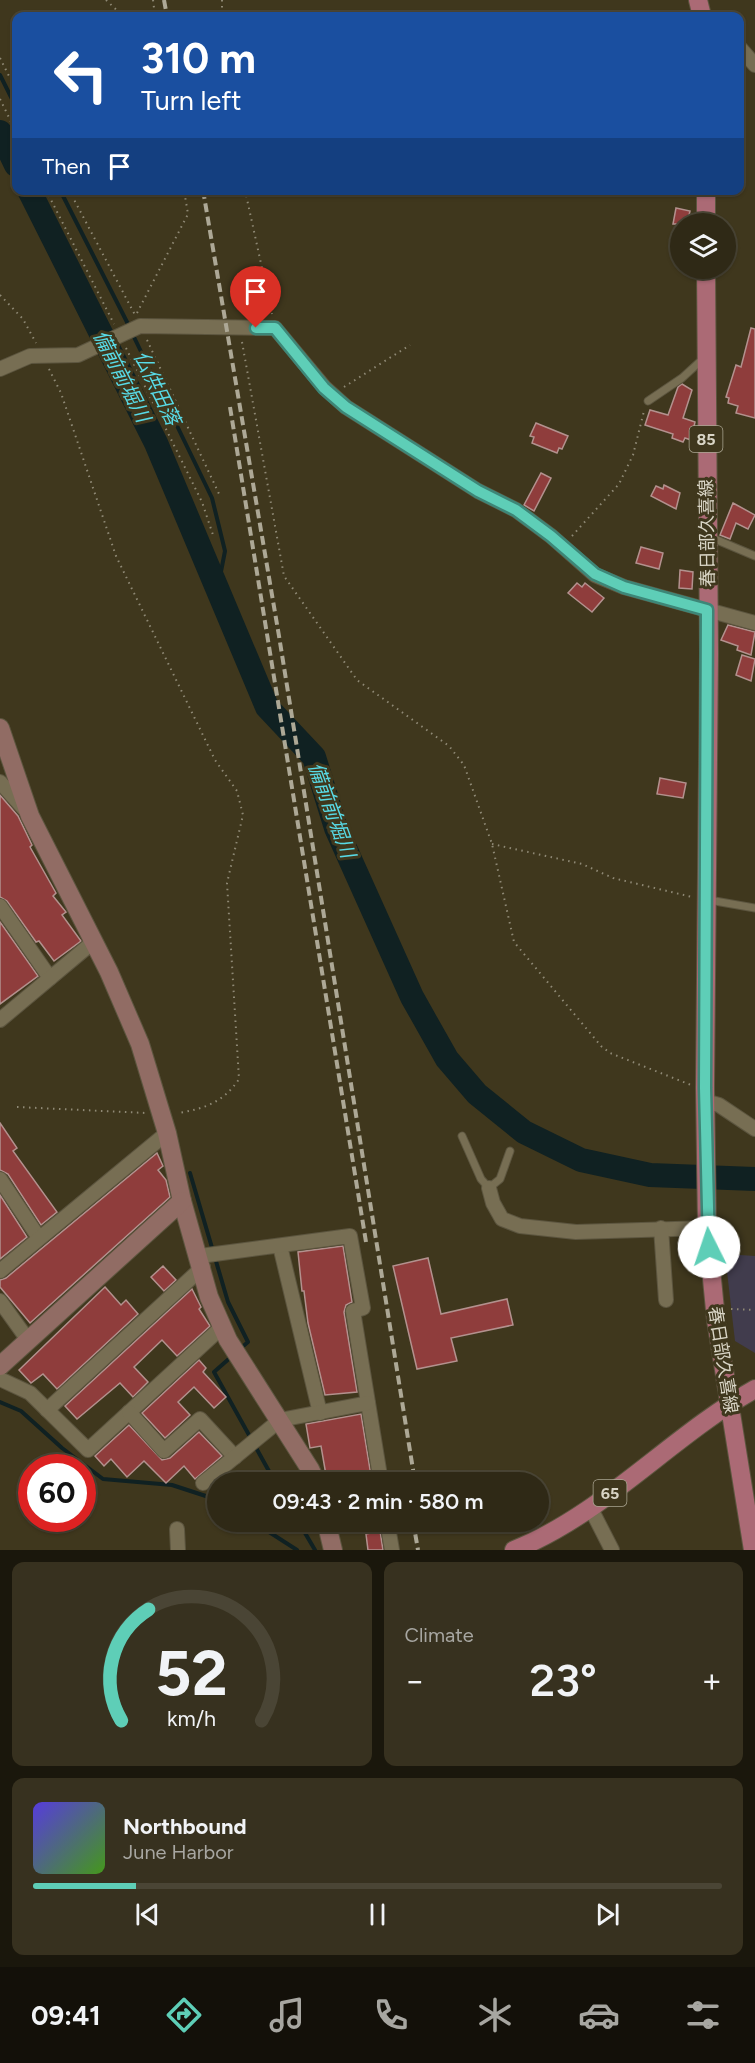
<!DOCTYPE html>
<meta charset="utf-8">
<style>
body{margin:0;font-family:Figtree,"Noto Sans JP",sans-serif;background:#37311f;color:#f1f3f6;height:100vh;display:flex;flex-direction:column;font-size:22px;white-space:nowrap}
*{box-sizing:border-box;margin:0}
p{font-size:20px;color:#a7a6a1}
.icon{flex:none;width:33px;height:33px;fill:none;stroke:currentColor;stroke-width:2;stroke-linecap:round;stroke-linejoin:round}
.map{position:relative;height:1550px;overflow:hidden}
.sheet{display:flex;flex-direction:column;gap:12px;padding:12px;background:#1a170c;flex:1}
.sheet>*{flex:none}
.banner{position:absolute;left:12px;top:12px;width:732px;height:183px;border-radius:12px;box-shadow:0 2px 4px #0004,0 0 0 2px #4a4535;background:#1a4fa0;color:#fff;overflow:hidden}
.tools{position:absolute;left:670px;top:213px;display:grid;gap:12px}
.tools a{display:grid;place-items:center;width:66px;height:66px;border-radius:50%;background:#2f2916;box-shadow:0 2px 4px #0004,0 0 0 2px #4a4535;font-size:30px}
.speed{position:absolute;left:18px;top:1454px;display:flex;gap:12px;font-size:30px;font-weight:700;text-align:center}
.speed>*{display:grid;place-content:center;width:78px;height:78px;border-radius:50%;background:#2f2916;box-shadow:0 2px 4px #0004,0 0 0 2px #4a4535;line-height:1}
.speed .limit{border:9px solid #d22;background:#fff;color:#111}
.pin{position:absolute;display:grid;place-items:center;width:51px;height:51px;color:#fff;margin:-62px -26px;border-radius:50% 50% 50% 0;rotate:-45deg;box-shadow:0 0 6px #0007}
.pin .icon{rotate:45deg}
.me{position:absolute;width:66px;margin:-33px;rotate:356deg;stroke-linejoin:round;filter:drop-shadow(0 0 4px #0008)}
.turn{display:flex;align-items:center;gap:21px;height:126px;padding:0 30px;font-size:27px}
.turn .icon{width:78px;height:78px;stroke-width:2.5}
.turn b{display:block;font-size:42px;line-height:51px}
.then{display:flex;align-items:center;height:57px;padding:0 30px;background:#0003;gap:12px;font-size:22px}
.big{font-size:45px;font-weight:600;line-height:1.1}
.sheet .card{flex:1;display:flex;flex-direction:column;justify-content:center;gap:9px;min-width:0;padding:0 21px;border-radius:12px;background:#37311f}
.sheet .dial{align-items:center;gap:0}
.dial svg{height:156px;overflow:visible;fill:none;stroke:#4a4535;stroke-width:7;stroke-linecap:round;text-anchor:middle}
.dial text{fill:#f1f3f6;stroke:none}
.song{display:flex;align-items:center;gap:18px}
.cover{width:72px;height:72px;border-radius:9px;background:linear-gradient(135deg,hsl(250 70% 55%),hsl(100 70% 35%))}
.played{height:6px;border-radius:3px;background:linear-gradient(90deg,#5eceb7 15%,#4a4535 15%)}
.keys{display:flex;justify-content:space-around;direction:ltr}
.heat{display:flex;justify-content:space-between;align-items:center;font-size:33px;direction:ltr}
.sheet .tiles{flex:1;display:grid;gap:12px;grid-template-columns:1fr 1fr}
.card:last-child{grid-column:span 2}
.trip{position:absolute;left:207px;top:1472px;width:342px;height:60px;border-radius:30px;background:#2f2916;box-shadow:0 2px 4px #0004,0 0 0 2px #4a4535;font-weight:600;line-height:60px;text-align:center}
.menu{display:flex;height:96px;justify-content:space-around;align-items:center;background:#131009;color:#a7a6a1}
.menu .icon{width:42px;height:42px}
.menu .selected{color:#5eceb7}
.menu b{font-size:27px;color:#f1f3f6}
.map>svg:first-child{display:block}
.commercial{fill:#413c4d}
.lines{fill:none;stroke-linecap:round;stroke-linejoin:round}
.stream{stroke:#102122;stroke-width:4}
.river{stroke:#102122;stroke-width:24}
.building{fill:#8f3d3c;stroke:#b3918e;stroke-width:1.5}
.lane-casing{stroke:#5c553f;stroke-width:9}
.street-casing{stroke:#5c553f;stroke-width:16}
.secondary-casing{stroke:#5c553f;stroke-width:20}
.primary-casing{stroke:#5c553f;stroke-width:20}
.path{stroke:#8f8975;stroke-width:2;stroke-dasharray:1.5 4.5;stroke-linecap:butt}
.lane{stroke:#776e53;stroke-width:7}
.street{stroke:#776e53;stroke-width:14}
.secondary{stroke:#916c64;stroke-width:18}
.primary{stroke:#ab6a75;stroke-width:18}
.rail{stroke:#ada896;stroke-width:4;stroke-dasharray:9 4.5;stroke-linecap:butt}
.route-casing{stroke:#3d8677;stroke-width:15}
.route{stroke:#5eceb7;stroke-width:10}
.labels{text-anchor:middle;stroke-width:6;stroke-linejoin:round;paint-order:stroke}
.shield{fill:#3f371d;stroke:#aba693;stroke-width:1.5}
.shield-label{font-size:16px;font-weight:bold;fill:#d9d5c6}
.street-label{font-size:18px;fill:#d9d5c6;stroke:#3f371d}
.water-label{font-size:20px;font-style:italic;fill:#58dae6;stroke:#3f371d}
</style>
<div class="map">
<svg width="755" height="1550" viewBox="0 0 755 1550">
<rect width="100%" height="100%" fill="#3f371d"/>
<path class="commercial" d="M725 1254 755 1256V1353L735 1341Z"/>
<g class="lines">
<g class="stream">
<path d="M0 75 16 107"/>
<path d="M60 190 129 326"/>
<path d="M132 333 212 498 225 551 217 592"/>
<path d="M190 1173 228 1302 248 1342 241 1348"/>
<path d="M231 1357 214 1372 275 1482"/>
<path d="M0 1402 21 1411 62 1448 103 1479 172 1485 218 1500"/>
<path d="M252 1521 297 1550"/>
<path d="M298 1521 315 1550"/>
</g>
<g class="river">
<path d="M0 132 16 165"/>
<path d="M29 190 156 443 267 707 314 757 336 828 412 997 447 1059 477 1094 524 1132 581 1160 650 1175 755 1179"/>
</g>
</g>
<g class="building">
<path d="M676 208 690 211 687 224H673Z"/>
<path d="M751 328 755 329V418L736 413 738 406 728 403 729 398 726 397 736 365 741 367Z"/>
<path d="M682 384 692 390 683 418 695 422 691 440 685 438 683 442 672 438 673 434 645 425 650 410 668 415 678 387Z"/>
<path d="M536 423 568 436 562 449 559 448 557 453 532 443 534 437 530 436Z"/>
<path d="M541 473 551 478 534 511 524 505Z"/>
<path d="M664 485 680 493 676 509 651 496 656 486 663 489Z"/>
<path d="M733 503 755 515 748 529 736 523 730 539 720 535Z"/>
<path d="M641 547 663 553 659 569 636 563Z"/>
<path d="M680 570 693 572 692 589 679 588Z"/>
<path d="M577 583 582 587 585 583 604 598 592 612 568 593Z"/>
<path d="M728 625 755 632 751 655 737 650 738 646 721 640Z"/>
<path d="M742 655 755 659 751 681 736 675Z"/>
<path d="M660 778 686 783 683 798 657 794Z"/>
<path d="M0 795 18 816 32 845 30 847 56 893 53 896 66 912 62 915 81 941 54 961 39 941 36 942 7 901 0 897Z"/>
<path d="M0 922 38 976 0 1004Z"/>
<path d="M0 1123 17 1148 13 1151 57 1212 41 1225 8 1174 0 1170Z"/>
<path d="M157 1153 163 1166 158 1170 166 1180 170 1197 30 1323 0 1287V1280L6 1278Z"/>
<path d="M0 1195 27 1237 0 1259Z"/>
<path d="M343 1246 352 1302 346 1305 344 1312 357 1392 325 1395 308 1323 304 1291H302L298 1252Z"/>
<path d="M428 1258 441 1314 507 1299 513 1325 451 1338 457 1361 417 1369 393 1266Z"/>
<path d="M163 1266 176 1280 164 1291 151 1277Z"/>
<path d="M105 1287 121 1305 126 1300 138 1314 57 1389 43 1374 31 1383 19 1370Z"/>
<path d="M192 1289 201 1307 199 1309 210 1326 177 1356 162 1340 134 1367 148 1382 133 1397 120 1383 77 1419 65 1406Z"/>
<path d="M199 1360 206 1368 203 1372 226 1397 214 1408 194 1387 178 1402 190 1415 165 1438 142 1413Z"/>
<path d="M361 1414 372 1482H333L331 1474 326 1475 321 1446 310 1448 306 1424Z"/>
<path d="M129 1425 162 1460 170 1458 199 1432 222 1456 195 1479 184 1466 166 1483 144 1461 127 1477 111 1459 104 1466 95 1456Z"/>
<path d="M380 1531 383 1550H368L366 1534Z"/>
</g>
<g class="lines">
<defs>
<g id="lane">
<path d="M648 401 682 378 705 357"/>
<path d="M710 537 755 556"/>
<path d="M709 900 755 908"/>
<path d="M462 1136 481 1179 489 1188 500 1179 510 1151"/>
</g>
<g id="street">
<path d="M740 48 755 65"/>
<path d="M0 369 30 356 78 355 140 326 275 328 325 388 346 407 478 491 516 510 551 536 595 575 624 587 755 623"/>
<path d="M0 782 27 812"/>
<path d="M0 906 50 978"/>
<path d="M0 1020 92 943"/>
<path d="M705 1101 719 1105 755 1129"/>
<path d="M0 1179 39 1238"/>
<path d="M489 1188 493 1203 502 1219 520 1226 576 1232 707 1228"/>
<path d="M661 1228 666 1300"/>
<path d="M280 1246 320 1413"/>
<path d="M200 1256 350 1236 363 1308 353 1311 381 1482"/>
<path d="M0 1271 167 1133"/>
<path d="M0 1301 28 1340"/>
<path d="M0 1379 30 1393 88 1450 223 1326"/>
<path d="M47 1410 203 1267"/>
<path d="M129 1412 164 1451 200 1419 235 1457"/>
<path d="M203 1483 280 1420 368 1403"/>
<path d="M590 1507 612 1550"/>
<path d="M387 1521 392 1550"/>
<path d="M177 1529 178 1550"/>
</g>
<g id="secondary">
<path d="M0 728 30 816 109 972 140 1044 167 1133 182 1201 209 1297 228 1340 310 1469 316 1482"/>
<path d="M0 1366 182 1201"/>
<path d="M326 1521 333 1550"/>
</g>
<g id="primary">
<path d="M698 0 702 16"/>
<path d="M706 224V190"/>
<path d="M706 268 709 653 705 1088 707 1228 716 1320 753 1550"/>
<path d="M514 1550C604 1514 671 1436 755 1389"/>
</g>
</defs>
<use href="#lane" class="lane-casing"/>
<use href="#street" class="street-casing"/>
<use href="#secondary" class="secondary-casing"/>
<use href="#primary" class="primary-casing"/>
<g class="path">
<path d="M106 0 123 16"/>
<path d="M153 0 155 16"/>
<path d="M222 0V16"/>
<path d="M0 58 16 90"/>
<path d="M0 99 16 132"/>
<path d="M46 190 114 324"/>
<path d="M69 190 135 315"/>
<path d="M245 190 272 314"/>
<path d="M0 295 23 319 36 343"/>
<path d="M137 313 188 214 184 190"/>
<path d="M147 340 220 496"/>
<path d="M242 342 284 576 357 680 449 746 464 765 492 844 514 942 601 1046 610 1053 691 1085"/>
<path d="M126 348 202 502 213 535"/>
<path d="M49 369 61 393 116 556 215 760 237 791 243 815 227 883 239 1079C224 1102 204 1109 178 1113"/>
<path d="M344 387 410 345"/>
<path d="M572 536 619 484 633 455 644 411"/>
<path d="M492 844 582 864 613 878 692 897"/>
<path d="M17 1107 146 1113"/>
<path d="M731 1309 755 1310"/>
</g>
<use href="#lane" class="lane"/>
<use href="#street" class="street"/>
<use href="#secondary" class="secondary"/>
<use href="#primary" class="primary"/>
<g class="rail">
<path d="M164 0 167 16"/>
<path d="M203 190 279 636 415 1482"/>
<path d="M230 407 366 1242"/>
<path d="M413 1521 418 1550"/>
</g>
</g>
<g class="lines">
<defs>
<path id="route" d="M256 328H275L324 388 346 407 478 491 516 510 551 536 595 574 624 587 707 610 705 1088 709 1247"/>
</defs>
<use href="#route" class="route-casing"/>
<use href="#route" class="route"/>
</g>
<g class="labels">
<g class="shield">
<rect x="689.5" y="426" width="33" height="26" rx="4.5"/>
<rect x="593.5" y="1480" width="33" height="26" rx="4.5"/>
</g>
<g class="shield-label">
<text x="706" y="445">85</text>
<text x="610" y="1499">65</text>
</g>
<g class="street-label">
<text transform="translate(707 533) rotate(-91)" y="6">春日部久喜線</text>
<text transform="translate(723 1360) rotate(81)" y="6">春日部久喜線</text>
</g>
<g class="water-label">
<text transform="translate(122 376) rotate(63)" y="7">備前前堀川</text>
<text transform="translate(157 388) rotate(64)" y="7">仏供田落</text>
<text transform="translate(332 810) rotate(70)" y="7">備前前堀川</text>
</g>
</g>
</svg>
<div class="tools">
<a><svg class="icon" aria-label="layers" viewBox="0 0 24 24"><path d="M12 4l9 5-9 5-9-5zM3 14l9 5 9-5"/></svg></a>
</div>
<div class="speed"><div class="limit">60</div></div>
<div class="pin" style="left:256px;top:328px;background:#d93025"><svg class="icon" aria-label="arrive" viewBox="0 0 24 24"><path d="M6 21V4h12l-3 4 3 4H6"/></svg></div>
<svg class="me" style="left:709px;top:1247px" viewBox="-20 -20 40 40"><circle r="19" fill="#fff"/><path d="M0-13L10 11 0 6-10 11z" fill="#5eceb7"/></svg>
<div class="trip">09:43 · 2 min · 580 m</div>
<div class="banner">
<div class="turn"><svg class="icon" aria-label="left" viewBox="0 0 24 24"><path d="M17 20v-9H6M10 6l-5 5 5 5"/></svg><div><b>310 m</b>Turn left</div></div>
<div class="then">Then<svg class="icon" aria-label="arrive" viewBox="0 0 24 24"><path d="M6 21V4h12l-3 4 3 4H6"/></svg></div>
</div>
</div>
<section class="sheet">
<div class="tiles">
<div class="card dial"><svg viewBox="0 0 100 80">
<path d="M14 69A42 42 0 1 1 86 69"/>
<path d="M14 69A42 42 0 0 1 28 12" stroke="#5eceb7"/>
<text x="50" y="56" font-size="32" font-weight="700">52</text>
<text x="50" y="72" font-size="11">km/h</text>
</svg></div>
<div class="card"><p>Climate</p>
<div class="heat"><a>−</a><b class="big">23°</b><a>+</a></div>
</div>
<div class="card">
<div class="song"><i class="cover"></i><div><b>Northbound</b><p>June Harbor</p></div></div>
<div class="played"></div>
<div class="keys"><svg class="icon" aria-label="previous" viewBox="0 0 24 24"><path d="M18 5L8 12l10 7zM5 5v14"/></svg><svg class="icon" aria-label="pause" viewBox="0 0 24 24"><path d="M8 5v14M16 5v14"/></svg><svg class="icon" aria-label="next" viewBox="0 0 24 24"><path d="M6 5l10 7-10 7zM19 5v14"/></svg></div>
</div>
</div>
</section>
<nav class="menu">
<b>09:41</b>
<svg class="icon selected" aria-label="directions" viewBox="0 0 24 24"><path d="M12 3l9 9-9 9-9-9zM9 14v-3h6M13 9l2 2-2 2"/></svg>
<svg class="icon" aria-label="music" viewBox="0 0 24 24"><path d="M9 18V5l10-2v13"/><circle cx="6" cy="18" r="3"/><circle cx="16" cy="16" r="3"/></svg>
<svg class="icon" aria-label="phone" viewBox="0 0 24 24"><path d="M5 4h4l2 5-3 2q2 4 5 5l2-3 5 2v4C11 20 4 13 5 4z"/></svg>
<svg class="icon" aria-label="climate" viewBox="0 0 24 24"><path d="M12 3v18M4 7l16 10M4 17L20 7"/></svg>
<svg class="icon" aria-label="car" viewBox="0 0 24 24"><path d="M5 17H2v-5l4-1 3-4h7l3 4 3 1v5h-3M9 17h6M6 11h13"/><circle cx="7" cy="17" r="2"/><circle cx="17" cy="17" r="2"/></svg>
<svg class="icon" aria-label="filters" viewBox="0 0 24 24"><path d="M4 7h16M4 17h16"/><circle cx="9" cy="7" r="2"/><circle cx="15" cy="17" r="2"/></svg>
</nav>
